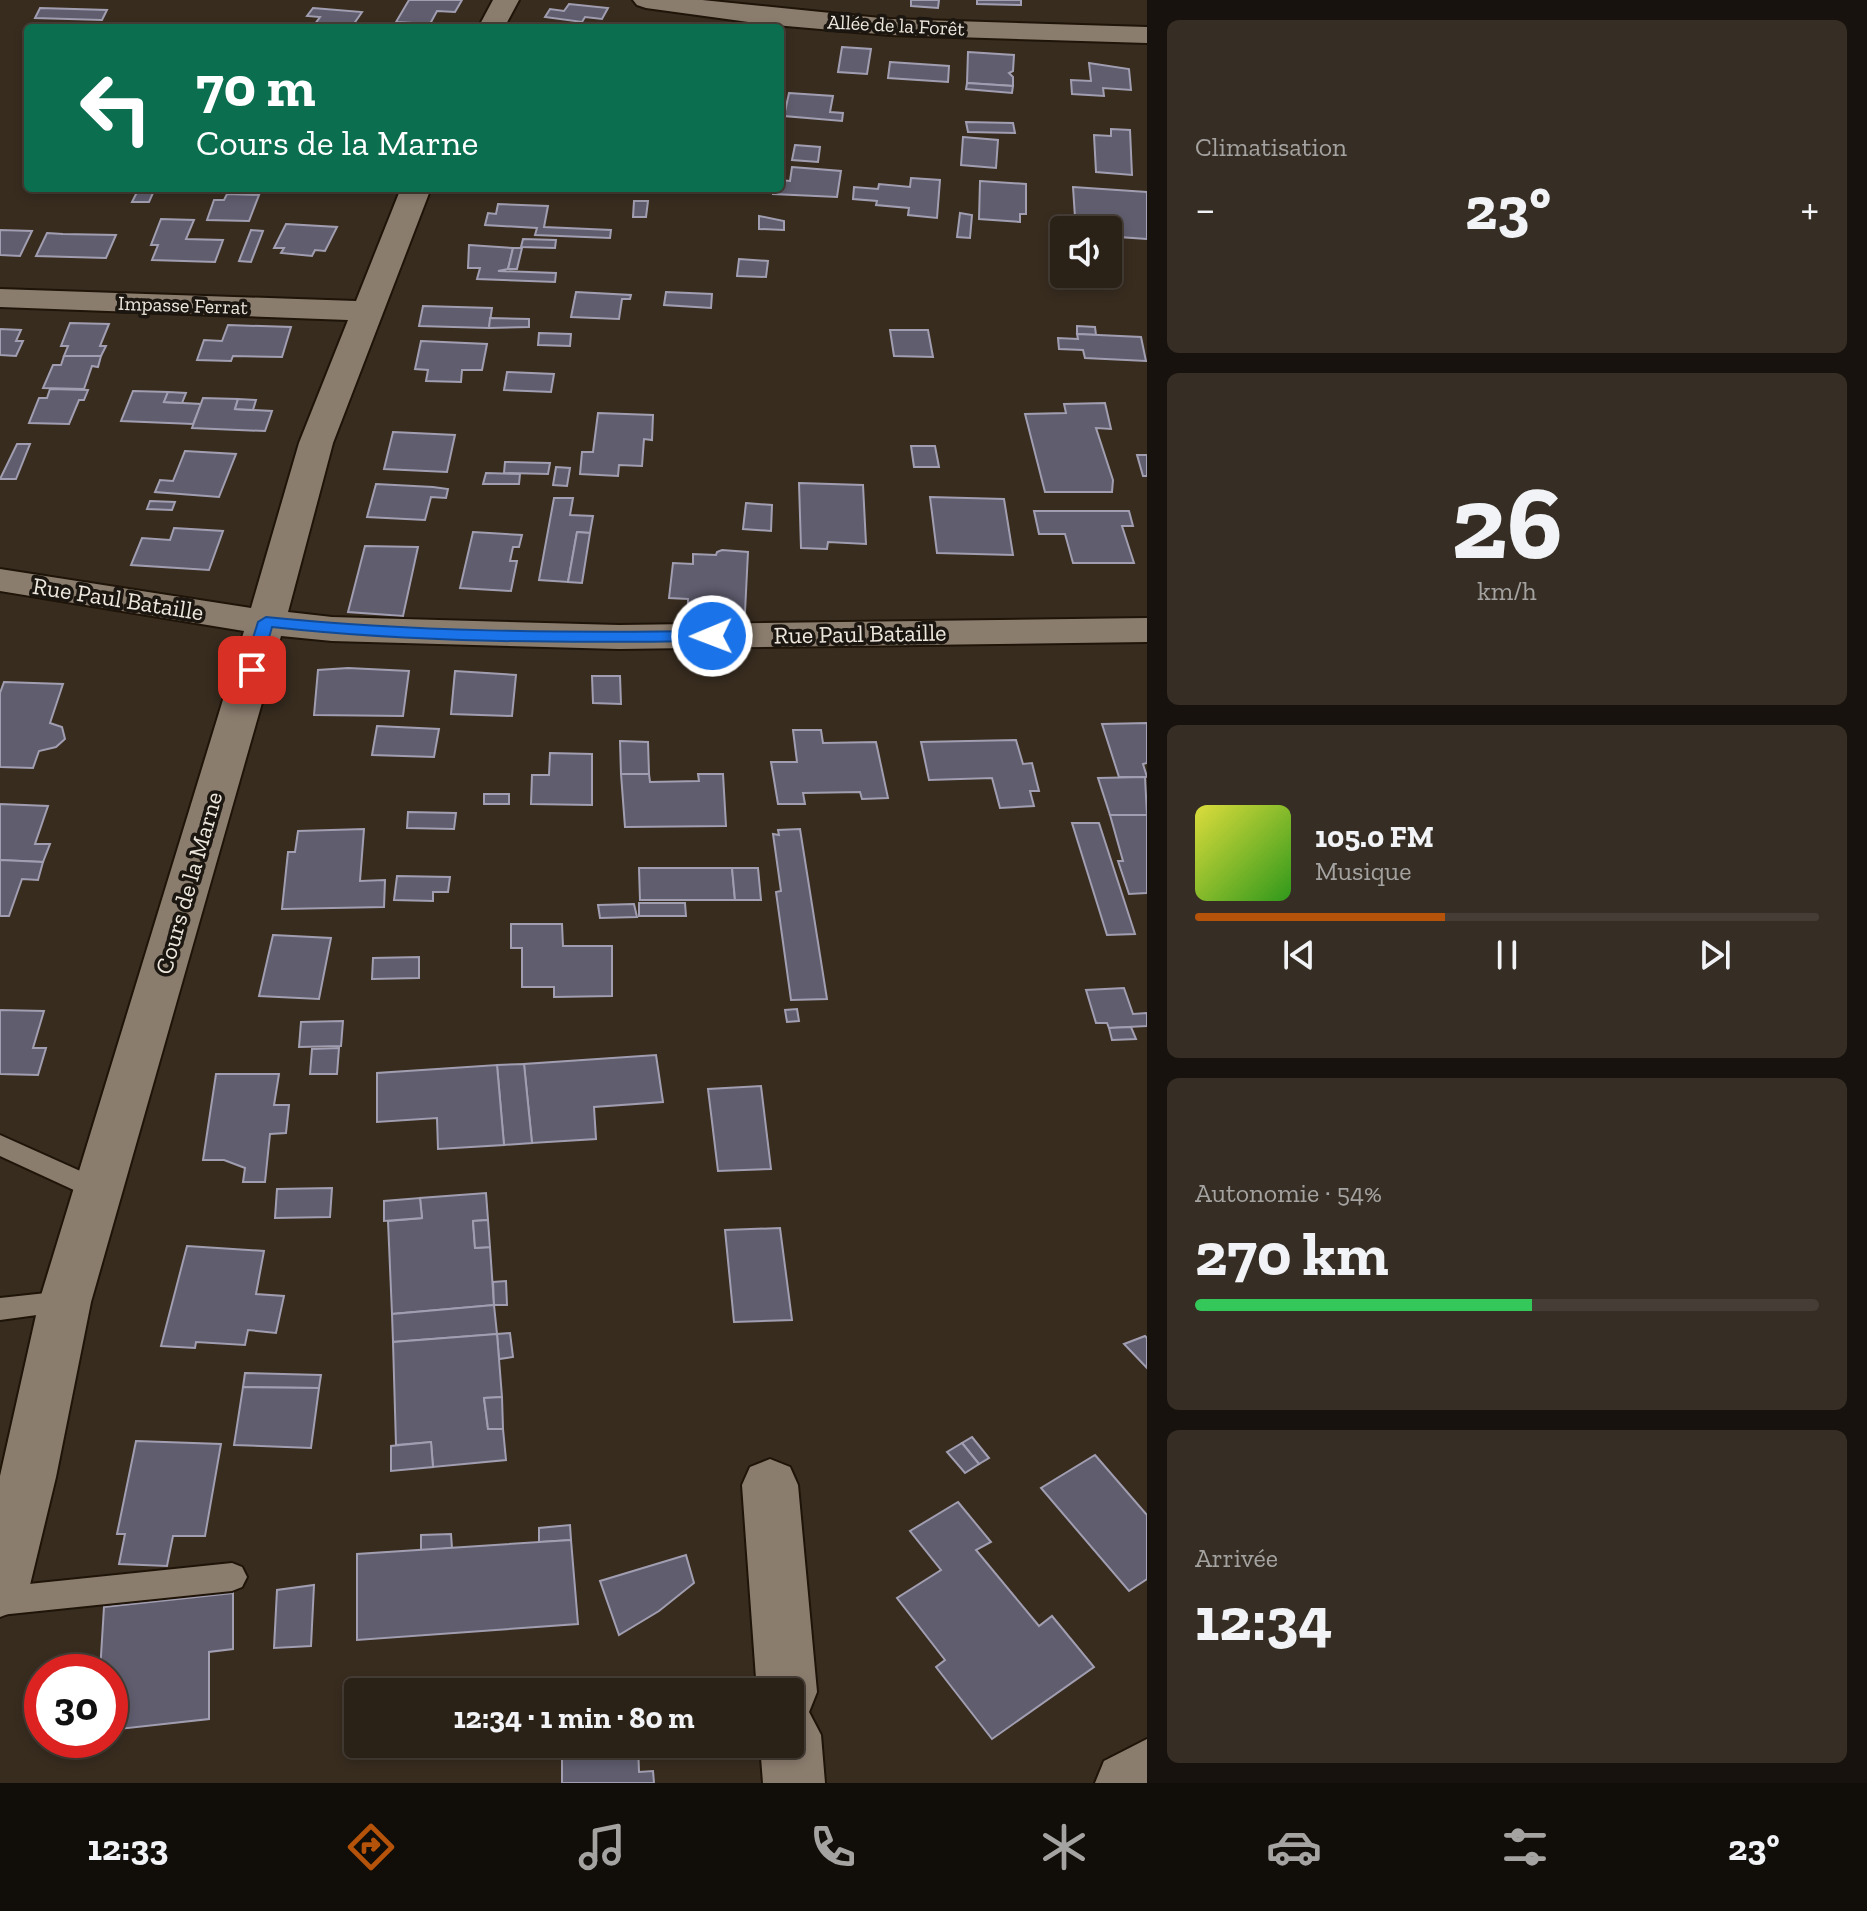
<!DOCTYPE html>
<html lang="fr">
<meta charset="utf-8">
<style>
body{margin:0;font-family:"Zilla Slab",serif;background:#362e24;color:#f1f3f6;height:100vh;display:flex;flex-direction:column;font-size:30px;white-space:nowrap}
*{box-sizing:border-box;margin:0}
p{font-size:26px;color:#a5a3a1}
.icon{flex:none;width:44px;height:44px;fill:none;stroke:currentColor;stroke-width:2;stroke-linecap:round;stroke-linejoin:round}
.map{position:relative;flex:1;overflow:hidden}
.drawer{display:flex;flex-direction:column;gap:20px;padding:20px;background:#17120d;width:720px}
.drawer>*{flex:none}
.guide{position:absolute;left:24px;top:24px;width:760px;height:168px;border-radius:8px;box-shadow:0 4px 12px #0003,0 0 0 2px #463e36;background:#0b6e4f;color:#fff;overflow:hidden}
.tools{position:absolute;left:1050px;top:216px;display:grid;gap:16px}
.tools a{display:grid;place-items:center;width:72px;height:72px;border-radius:8px;background:#2a2117;box-shadow:0 4px 12px #0003,0 0 0 2px #463e36;font-size:40px}
.speed{position:absolute;left:24px;top:1654px;display:flex;gap:16px;font-size:40px;font-weight:700;text-align:center}
.speed>*{display:grid;place-content:center;width:104px;height:104px;border-radius:50%;background:#2a2117;box-shadow:0 4px 12px #0003,0 0 0 2px #463e36;line-height:1}
.speed .limit{border:12px solid #d22;background:#fff;color:#111}
.pin{position:absolute;display:grid;place-items:center;width:68px;height:68px;color:#fff;margin:-34px;border-radius:16px;box-shadow:0 4px 12px #0006}
.me{position:absolute;width:88px;margin:-44px;rotate:269deg;stroke-linejoin:round;filter:drop-shadow(0 0 6px #0008)}
.turn{display:flex;align-items:center;gap:28px;height:168px;padding:0 40px;font-size:36px}
.turn .icon{width:104px;height:104px;stroke-width:2.5}
.turn b{display:block;font-size:56px;line-height:68px}
.big{font-size:60px;font-weight:700;line-height:1.1}
.drawer .card{flex:1;display:flex;flex-direction:column;justify-content:center;gap:12px;min-width:0;padding:0 28px;border-radius:12px;background:#362e24}
.drawer .dial{align-items:center;gap:0}
.dial b{font-size:104px;line-height:1}
.song{display:flex;align-items:center;gap:24px}
.cover{width:96px;height:96px;border-radius:12px;background:linear-gradient(135deg,hsl(60 70% 55%),hsl(110 70% 35%))}
.played{height:8px;border-radius:4px;background:linear-gradient(90deg,#b45309 40%,#463e36 40%)}
.keys{display:flex;justify-content:space-around;direction:ltr}
.heat{display:flex;justify-content:space-between;align-items:center;font-size:44px;direction:ltr}
.charge{height:12px;border-radius:6px;background:linear-gradient(90deg,#34c759 54%,#463e36 0)}
.trip{position:absolute;left:344px;top:1678px;width:460px;height:80px;border-radius:8px;background:#2a2117;box-shadow:0 4px 12px #0003,0 0 0 2px #463e36;font-weight:700;line-height:80px;text-align:center}
.menu{display:flex;height:128px;justify-content:space-around;align-items:center;background:#110d09;color:#a5a3a1}
.menu .icon{width:56px;height:56px}
.menu .current{color:#b45309}
.menu b{font-size:36px;color:#f1f3f6}
main{display:flex;flex:1;min-height:0}
.map>svg:first-child{display:block}
.building{fill:#5f5d6e;stroke:#a19eb1;stroke-width:2}
.lines{fill:none;stroke-linecap:round;stroke-linejoin:round}
.service-casing{stroke:#1f1408;stroke-width:4}
.minor-casing{stroke:#1f1408;stroke-width:4}
.service{fill:#8b7d6e;fill-rule:evenodd}
.minor{fill:#8b7d6e;fill-rule:evenodd}
.route{fill:#1a73e8;stroke:#114b97;stroke-width:2}
.labels{text-anchor:middle;stroke-width:7;stroke-linejoin:round;paint-order:stroke}
.far-street-label{font-size:20px;fill:#eee7de;stroke:#1b1610}
.street-label{font-size:24px;fill:#eee7de;stroke:#1b1610}
</style>
<main>
<div class="map">
<svg width="1147" height="1783" viewBox="0 0 1147 1783">
<rect width="100%" height="100%" fill="#382c1f"/>
<g class="building">
<path d="M409 0H462L455 12 437 11 430 24 396 22Z"/>
<path d="M911 0H939L938 8 911 6Z"/>
<path d="M977 0H1021V5L977 4Z"/>
<path d="M569 4 608 8 602 19 585 17 582 22 545 17 550 9 564 11Z"/>
<path d="M40 8 107 10 102 20 35 18Z"/>
<path d="M313 8 362 12 351 28H312L320 17 307 16Z"/>
<path d="M842 47 871 49 867 74 838 72Z"/>
<path d="M968 52 1014 55 1013 71 1009 73 1013 77V86L967 83Z"/>
<path d="M890 62 949 66 948 82 888 78Z"/>
<path d="M1089 63 1129 69 1131 90 1103 88 1104 96 1072 94 1071 80 1091 81Z"/>
<path d="M967 83 1013 86 1012 93 966 89Z"/>
<path d="M789 93 833 96 830 112 843 113 842 121 784 116Z"/>
<path d="M966 122 1013 123 1015 133 968 132Z"/>
<path d="M1111 129 1130 130 1132 175 1096 172 1094 135 1111 136Z"/>
<path d="M963 137 998 140 996 168 961 165Z"/>
<path d="M795 145 820 147 818 162 792 160Z"/>
<path d="M792 167 841 171 837 197 773 194 774 188H780V180L790 181Z"/>
<path d="M911 178 940 180 937 218 908 215 909 208 876 205 877 201 853 199 854 187 878 189 879 184 910 187Z"/>
<path d="M980 181 1026 184V214H1020V222L979 219Z"/>
<path d="M1073 187 1147 192V239L1119 237 1117 220 1075 217Z"/>
<path d="M137 192 153 193 149 202H132Z"/>
<path d="M227 194 259 195 249 221 207 220 214 200H224Z"/>
<path d="M634 201H648L646 217H633Z"/>
<path d="M498 204 548 206 544 227 611 230 610 238 535 235 537 228 485 225 488 213 496 214Z"/>
<path d="M960 213 972 215 970 238 957 237Z"/>
<path d="M759 216 784 221V230L759 229Z"/>
<path d="M161 219 194 220 186 239 223 240 215 262 152 260 158 245H151Z"/>
<path d="M286 224 337 227 325 251 315 250 312 256 281 253 284 248H274Z"/>
<path d="M0 230 32 231 20 256 0 255Z"/>
<path d="M251 230 263 231 251 262 239 261Z"/>
<path d="M47 233 63 234 116 235 106 258 36 256Z"/>
<path d="M523 239 556 240 555 248 521 247Z"/>
<path d="M469 245 513 248 508 269 498 271 556 273 555 282 477 279 480 268H468Z"/>
<path d="M513 248H522L517 269H508Z"/>
<path d="M739 259 768 261 766 277 737 276Z"/>
<path d="M576 292 631 295 630 299H622L619 319 571 317Z"/>
<path d="M666 292 712 294 711 308 664 305Z"/>
<path d="M423 306 492 308 489 328 419 326Z"/>
<path d="M490 318 529 319V327L489 328Z"/>
<path d="M70 323 109 324 100 346H106L101 356H64L68 346H61Z"/>
<path d="M228 325 291 327 282 357 233 356 231 361 197 360 204 340 222 341Z"/>
<path d="M1077 326 1095 327 1096 335 1077 334Z"/>
<path d="M0 329 21 330 16 341H23L16 356 0 355Z"/>
<path d="M890 330H928L933 357 894 356Z"/>
<path d="M539 333 571 334 570 346 538 345Z"/>
<path d="M1077 334 1141 337 1146 361 1085 358 1083 350 1059 349 1058 338 1078 339Z"/>
<path d="M421 341 487 344 482 370H462L461 382 426 381 428 370 415 369Z"/>
<path d="M64 356H101L98 367 92 366 84 389 43 388 53 365H61Z"/>
<path d="M507 372 554 374 551 392 504 390Z"/>
<path d="M50 389 88 390 84 400H79L69 424 29 423 39 398H47Z"/>
<path d="M133 391 168 392 164 402 201 404 193 424 121 421Z"/>
<path d="M168 392 186 393 182 403 164 402Z"/>
<path d="M203 398 238 399 235 409 272 411 265 431 192 428Z"/>
<path d="M238 399 256 400 253 410 235 409Z"/>
<path d="M1105 403 1111 429 1096 428 1113 480 1112 492H1045L1025 414 1066 413 1064 404Z"/>
<path d="M598 413 653 415 652 440 644 439 642 466 619 465 618 476 580 474 582 452H593Z"/>
<path d="M393 432 455 435 447 472 384 469Z"/>
<path d="M17 444H30L16 479H0Z"/>
<path d="M911 446H935L939 467H914Z"/>
<path d="M185 451 236 454 219 497 155 492 160 480 173 481Z"/>
<path d="M1137 455H1147V476H1143Z"/>
<path d="M505 462 550 463 548 474 504 473Z"/>
<path d="M556 467 570 468 567 486 553 485Z"/>
<path d="M486 473 520 474 519 484H483Z"/>
<path d="M799 483 863 485 866 544 828 542 827 549 801 548Z"/>
<path d="M376 484 433 487 448 489 446 498 431 497 425 520 367 517Z"/>
<path d="M930 497 1004 499 1013 555 937 553Z"/>
<path d="M554 498H573L570 515 593 516 590 533 577 532 568 582 539 580Z"/>
<path d="M150 501 175 502 172 510 147 509Z"/>
<path d="M746 503 772 505 771 531 743 529Z"/>
<path d="M1034 511H1129L1133 526H1122L1134 563H1073L1065 534H1039Z"/>
<path d="M174 528 223 531 209 570 131 565 142 538 170 540Z"/>
<path d="M473 532 522 535 519 547H513L510 561H517L511 591 460 588Z"/>
<path d="M577 532 590 533 582 583 568 582Z"/>
<path d="M365 546 418 547 403 616 348 612Z"/>
<path d="M722 550 748 552 745 612 688 608V599L669 598 673 563 693 564V554L716 555 717 552Z"/>
<path d="M348 668 409 671 403 716 314 715 318 670Z"/>
<path d="M455 671 516 675 512 716 451 714Z"/>
<path d="M592 676H620L621 704 593 703Z"/>
<path d="M4 682 63 684 50 723 62 727 65 739 56 747 39 751 33 768 0 767V693Z"/>
<path d="M1147 723V763L1143 764 1147 777H1119L1102 724Z"/>
<path d="M377 726 439 729 434 757 372 755Z"/>
<path d="M793 730H821L823 743 876 742 888 798 862 799 860 792 803 793 805 804H778L771 762H797Z"/>
<path d="M1016 740 1023 764 1032 763 1039 791H1030L1034 806 1000 808 992 778 929 780 921 742Z"/>
<path d="M620 741 648 742 649 774H621Z"/>
<path d="M550 753 592 754V805L531 804 532 775H549Z"/>
<path d="M621 774H649L650 782 699 781 698 774H723L726 826 625 827Z"/>
<path d="M1145 777 1147 815H1110L1098 778Z"/>
<rect x="484" y="794" width="25" height="10"/>
<path d="M0 804 48 806 35 844H50L43 862 0 860Z"/>
<path d="M408 812 456 813 454 829 407 828Z"/>
<path d="M1110 815H1147V893L1129 894 1118 861H1123Z"/>
<path d="M1072 823H1099L1135 934 1107 935Z"/>
<path d="M364 829 360 881 385 880 384 907 282 909 288 852H295L298 831Z"/>
<path d="M800 829 827 999 791 1000 776 892 781 891 773 834 779 835 778 830Z"/>
<path d="M0 860 43 862 38 880 22 879 9 916H0Z"/>
<path d="M639 868H732L735 900H640Z"/>
<path d="M732 868H758L761 900H735Z"/>
<path d="M397 876 450 877 448 892H433V901L394 900Z"/>
<path d="M639 903H685L686 916H639Z"/>
<path d="M634 904 637 917 600 918 598 905Z"/>
<path d="M511 924H562L563 946H612V996L554 997V987H522V948H511Z"/>
<path d="M273 935 331 938 319 999 259 996Z"/>
<path d="M419 957V978L372 979 373 958Z"/>
<path d="M1124 988 1133 1014 1147 1013V1026L1109 1028 1107 1023H1096L1086 990Z"/>
<path d="M797 1009 799 1021 787 1022 785 1010Z"/>
<path d="M0 1010 44 1011 33 1048H46L38 1075 0 1074Z"/>
<path d="M343 1021 341 1046 299 1047 301 1022Z"/>
<path d="M1131 1027 1136 1039 1112 1040 1109 1028Z"/>
<path d="M339 1048 337 1074H310L312 1049Z"/>
<path d="M656 1055 663 1102 594 1107 596 1139 532 1143 524 1064Z"/>
<path d="M524 1064 532 1143 504 1145 497 1065Z"/>
<path d="M497 1065 504 1145 438 1149 437 1118 377 1122V1073Z"/>
<path d="M216 1074H279L274 1105H289L286 1133 270 1134 265 1182H243L245 1168 224 1160H203Z"/>
<path d="M761 1086 771 1169 718 1171 708 1089Z"/>
<path d="M332 1188 330 1217 275 1218 277 1189Z"/>
<path d="M486 1193 488 1220 473 1221 475 1248 490 1247 494 1305 392 1314 388 1221 422 1218 420 1198Z"/>
<path d="M420 1198 422 1218 384 1221V1201Z"/>
<path d="M488 1220 490 1247 475 1248 473 1221Z"/>
<path d="M780 1228 792 1320 734 1322 725 1230Z"/>
<path d="M187 1246 264 1251 256 1294 284 1296 276 1333 248 1330 245 1345 196 1342 195 1348 161 1346Z"/>
<path d="M506 1281 507 1305H494L493 1282Z"/>
<path d="M494 1305 497 1334 393 1342 392 1314Z"/>
<path d="M510 1333 513 1357 499 1359 497 1334Z"/>
<path d="M497 1334 502 1397 484 1398 488 1429H503L506 1460 433 1467 431 1442 396 1445 393 1342Z"/>
<path d="M1145 1336 1147 1338V1368L1124 1344Z"/>
<path d="M245 1373 321 1375 319 1388 243 1387Z"/>
<path d="M243 1387 319 1388 311 1448 234 1445Z"/>
<path d="M502 1397 503 1429H488L484 1398Z"/>
<path d="M972 1437 989 1458 979 1464 962 1443Z"/>
<path d="M136 1441 221 1444 205 1536H173L167 1566 119 1564 125 1534H117Z"/>
<path d="M431 1442 433 1467 391 1471V1446Z"/>
<path d="M962 1443 979 1464 965 1473 947 1452Z"/>
<path d="M1095 1455 1147 1515V1579L1129 1591 1041 1488Z"/>
<path d="M958 1502 991 1542 976 1550 1039 1626 1052 1616 1094 1667 992 1739 936 1667 945 1660 897 1598 941 1570 910 1531Z"/>
<path d="M570 1525 571 1540 539 1542V1528Z"/>
<path d="M451 1534 452 1548 421 1551V1535Z"/>
<path d="M571 1540 578 1624 357 1640V1554Z"/>
<path d="M686 1555 694 1583 659 1611 619 1635 600 1581Z"/>
<path d="M314 1585 311 1646 274 1648 277 1590Z"/>
<path d="M233 1593V1649L209 1652V1719L110 1730V1672H100L104 1607Z"/>
<path d="M562 1744H638L639 1772 653 1771 654 1783H562Z"/>
</g>
<g class="lines">
<defs>
<g id="service">
<path d="M0 1135 107 1183 111 1190 107 1197 98 1200 89 1197 0 1156Z"/>
<path d="M65 1291 74 1294 78 1302 74 1310 0 1320V1298Z"/>
<path d="M232 1563 242 1567 247 1577 242 1587 232 1591 0 1615V1587Z"/>
</g>
<g id="minor">
<path d="M493 0H519L504 28H478Z"/>
<path d="M633 0H702L890 19 1147 27V43L890 35 763 24 646 8 637 5Z"/>
<path d="M401 188H431L333 443 288 612 332 617 619 625 1147 618V642L619 649 332 641 281 636 91 1302 56 1477 29 1589 21 1609 0 1617V1476L39 1302 244 631 0 591V569L251 608 299 443 348 320 0 307V289L356 301Z"/>
<path d="M770 1459 790 1467 798 1485 817 1692 809 1712 821 1735 825 1783H763L760 1744H790V1692H757L742 1485 750 1467Z"/>
<path d="M1147 1739V1783H1095L1104 1761Z"/>
</g>
</defs>
<use href="#service" class="service-casing"/>
<use href="#minor" class="minor-casing"/>
<use href="#service" class="service"/>
<use href="#minor" class="minor"/>
</g>
<path class="route" d="M266 617C413 632 564 633 712 631L720 636 712 641C566 643 417 643 272 627L260 670 252 676 246 674 243 670 258 622Z"/>
<g class="labels">
<g class="far-street-label">
<text transform="translate(896 25) rotate(3)" y="7">Allée de la Forêt</text>
<text transform="translate(183 305) rotate(2)" y="7">Impasse Ferrat</text>
</g>
<g class="street-label">
<text transform="translate(118 599) rotate(9)" y="8">Rue Paul Bataille</text>
<text transform="translate(860 634) rotate(-1)" y="8">Rue Paul Bataille</text>
<text transform="translate(189 883) rotate(-74)" y="8">Cours de la Marne</text>
</g>
</g>
</svg>
<div class="tools">
<a><svg class="icon" aria-label="sound" viewBox="0 0 24 24"><path d="M4 9h4l5-4v14l-5-4H4zM17 9q2 3 0 6"/></svg></a>
</div>
<div class="speed"><div class="limit">30</div></div>
<div class="pin" style="left:252px;top:670px;background:#d93025"><svg class="icon" aria-label="arrive" viewBox="0 0 24 24"><path d="M6 21V4h12l-3 4 3 4H6"/></svg></div>
<svg class="me" style="left:712px;top:636px" viewBox="-20 -20 40 40"><circle r="17" fill="#1a73e8" stroke="#fff" stroke-width="3"/><path d="M0-11L8 9 0 5-8 9z" fill="#fff"/></svg>
<div class="trip">12:34 · 1 min · 80 m</div>
<div class="guide">
<div class="turn"><svg class="icon" aria-label="left" viewBox="0 0 24 24"><path d="M17 20v-9H6M10 6l-5 5 5 5"/></svg><div><b>70 m</b>Cours de la Marne</div></div>
</div>
</div>
<section class="drawer">
<div class="card"><p>Climatisation</p>
<div class="heat"><a>−</a><b class="big">23°</b><a>+</a></div>
</div>
<div class="card dial"><b>26</b><p>km/h</p></div>
<div class="card">
<div class="song"><i class="cover"></i><div><b>105.0 FM</b><p>Musique</p></div></div>
<div class="played"></div>
<div class="keys"><svg class="icon" aria-label="previous" viewBox="0 0 24 24"><path d="M18 5L8 12l10 7zM5 5v14"/></svg><svg class="icon" aria-label="pause" viewBox="0 0 24 24"><path d="M8 5v14M16 5v14"/></svg><svg class="icon" aria-label="next" viewBox="0 0 24 24"><path d="M6 5l10 7-10 7zM19 5v14"/></svg></div>
</div>
<div class="card"><p>Autonomie · 54%</p><b class="big">270 km</b><div class="charge"></div></div>
<div class="card"><p>Arrivée</p><b class="big">12:34</b></div>
</section>
</main>
<nav class="menu">
<b>12:33</b>
<svg class="icon current" aria-label="directions" viewBox="0 0 24 24"><path d="M12 3l9 9-9 9-9-9zM9 14v-3h6M13 9l2 2-2 2"/></svg>
<svg class="icon" aria-label="music" viewBox="0 0 24 24"><path d="M9 18V5l10-2v13"/><circle cx="6" cy="18" r="3"/><circle cx="16" cy="16" r="3"/></svg>
<svg class="icon" aria-label="phone" viewBox="0 0 24 24"><path d="M5 4h4l2 5-3 2q2 4 5 5l2-3 5 2v4C11 20 4 13 5 4z"/></svg>
<svg class="icon" aria-label="climate" viewBox="0 0 24 24"><path d="M12 3v18M4 7l16 10M4 17L20 7"/></svg>
<svg class="icon" aria-label="car" viewBox="0 0 24 24"><path d="M5 17H2v-5l4-1 3-4h7l3 4 3 1v5h-3M9 17h6M6 11h13"/><circle cx="7" cy="17" r="2"/><circle cx="17" cy="17" r="2"/></svg>
<svg class="icon" aria-label="filters" viewBox="0 0 24 24"><path d="M4 7h16M4 17h16"/><circle cx="9" cy="7" r="2"/><circle cx="15" cy="17" r="2"/></svg>
<b>23°</b>
</nav>
